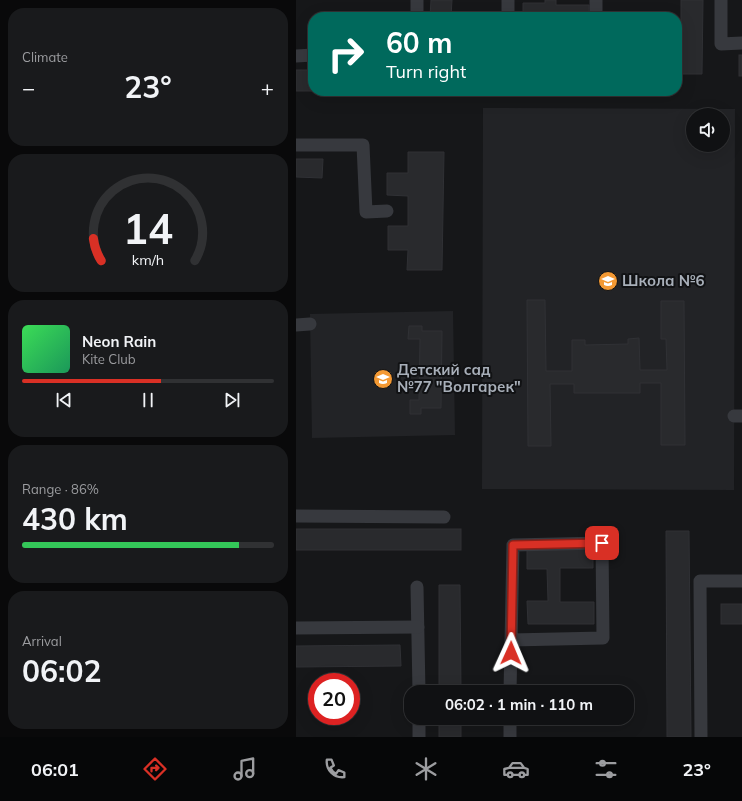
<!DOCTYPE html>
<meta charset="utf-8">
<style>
body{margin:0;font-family:Mulish,sans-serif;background:#191a1c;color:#f1f3f6;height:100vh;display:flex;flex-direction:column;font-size:15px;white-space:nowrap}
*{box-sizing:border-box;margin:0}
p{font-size:13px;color:#9c9da0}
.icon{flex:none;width:22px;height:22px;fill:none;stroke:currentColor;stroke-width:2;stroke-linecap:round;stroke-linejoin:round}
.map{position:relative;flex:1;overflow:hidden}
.panel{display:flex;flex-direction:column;gap:8px;padding:8px;background:#09090a;width:296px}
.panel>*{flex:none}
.hud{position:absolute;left:12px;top:12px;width:374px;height:84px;border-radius:16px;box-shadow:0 4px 16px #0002,0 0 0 1px #303133;background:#00695c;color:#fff;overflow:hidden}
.fabs{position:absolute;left:390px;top:108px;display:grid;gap:8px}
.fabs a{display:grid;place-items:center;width:44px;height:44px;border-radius:50%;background:#101113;box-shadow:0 4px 16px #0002,0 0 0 1px #303133;font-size:20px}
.speed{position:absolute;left:12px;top:673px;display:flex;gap:8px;font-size:20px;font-weight:700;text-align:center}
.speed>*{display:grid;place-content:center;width:52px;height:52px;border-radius:50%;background:#101113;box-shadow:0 4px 16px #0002,0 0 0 1px #303133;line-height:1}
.speed .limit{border:6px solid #d22;background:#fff;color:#111}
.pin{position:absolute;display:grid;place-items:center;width:34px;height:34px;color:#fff;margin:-17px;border-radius:8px;box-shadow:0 2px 6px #0006}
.me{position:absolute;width:44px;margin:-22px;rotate:1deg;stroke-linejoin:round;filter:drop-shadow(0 0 3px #0008)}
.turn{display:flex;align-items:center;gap:14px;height:84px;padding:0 12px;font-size:18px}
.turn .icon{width:52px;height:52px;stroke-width:2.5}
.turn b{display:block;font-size:28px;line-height:34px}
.big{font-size:30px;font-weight:700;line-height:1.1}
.panel .tile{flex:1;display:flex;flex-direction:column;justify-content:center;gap:6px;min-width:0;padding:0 14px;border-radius:16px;background:#191a1c}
.panel .dial{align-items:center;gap:0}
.dial svg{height:104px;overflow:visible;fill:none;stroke:#303133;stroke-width:7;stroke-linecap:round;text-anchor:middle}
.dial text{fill:#f1f3f6;stroke:none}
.song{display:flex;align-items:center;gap:12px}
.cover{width:48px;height:48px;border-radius:6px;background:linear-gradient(135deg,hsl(130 70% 55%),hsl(150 70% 35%))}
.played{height:4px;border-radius:2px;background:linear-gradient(90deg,#d93025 55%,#303133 55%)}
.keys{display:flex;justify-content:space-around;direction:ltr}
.heat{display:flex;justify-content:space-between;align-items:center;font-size:22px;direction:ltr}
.charge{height:6px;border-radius:3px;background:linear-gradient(90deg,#34c759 86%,#303133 0)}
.trip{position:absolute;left:108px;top:685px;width:230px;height:40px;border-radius:16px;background:#101113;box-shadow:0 4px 16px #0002,0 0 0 1px #303133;font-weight:700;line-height:40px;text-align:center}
.dock{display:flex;height:64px;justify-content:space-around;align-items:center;background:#060708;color:#9c9da0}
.dock .icon{width:28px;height:28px}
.dock .on{color:#d93025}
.dock b{font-size:18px;color:#f1f3f6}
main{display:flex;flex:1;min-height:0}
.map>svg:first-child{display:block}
.built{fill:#222326;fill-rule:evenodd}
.building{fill:#292a2d;stroke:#303135}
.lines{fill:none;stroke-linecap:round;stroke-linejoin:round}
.minor{stroke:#37393e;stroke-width:13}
.route-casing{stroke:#8d1f18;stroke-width:10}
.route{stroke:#d93025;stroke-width:7}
.labels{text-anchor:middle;stroke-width:4;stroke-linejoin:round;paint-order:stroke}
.poi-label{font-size:15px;font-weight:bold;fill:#a8afb9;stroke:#111214;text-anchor:start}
</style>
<main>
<section class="panel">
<div class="tile"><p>Climate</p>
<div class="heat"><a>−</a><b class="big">23°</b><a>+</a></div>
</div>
<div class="tile dial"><svg viewBox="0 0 100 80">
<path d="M14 69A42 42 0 1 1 86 69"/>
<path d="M14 69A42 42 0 0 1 8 52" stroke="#d93025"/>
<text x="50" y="56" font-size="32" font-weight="700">14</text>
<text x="50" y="72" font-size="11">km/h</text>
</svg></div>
<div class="tile">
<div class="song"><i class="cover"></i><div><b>Neon Rain</b><p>Kite Club</p></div></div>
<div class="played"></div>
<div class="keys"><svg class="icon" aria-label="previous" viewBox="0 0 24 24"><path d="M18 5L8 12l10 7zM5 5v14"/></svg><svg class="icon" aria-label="pause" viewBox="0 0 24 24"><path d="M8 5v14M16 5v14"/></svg><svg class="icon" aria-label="next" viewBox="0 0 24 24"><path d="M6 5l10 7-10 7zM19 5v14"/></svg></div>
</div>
<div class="tile"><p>Range · 86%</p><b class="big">430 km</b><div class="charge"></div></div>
<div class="tile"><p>Arrival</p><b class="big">06:02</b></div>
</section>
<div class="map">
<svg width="446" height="737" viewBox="0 0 446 737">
<rect width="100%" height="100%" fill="#161719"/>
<g class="built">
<path d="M187 108 439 109 438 490 186 489ZM397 115H427V145H397Z"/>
<path d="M157 311 159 435 16 438 14 314Z"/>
</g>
<g class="building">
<path d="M135 0H156L155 17H134Z"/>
<path d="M249 0H260V5H293V17H227V3H249Z"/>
<path d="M385 0H407L406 74H385Z"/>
<rect x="443" y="55" width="3" height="21"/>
<rect x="0" y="70" width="17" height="21"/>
<path d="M112 152H148L146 270H111L112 250H92V226H112V196L91 195V173H112Z"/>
<path d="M0 159H27L26 178 0 177Z"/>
<path d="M231 300H249L250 371H276V340H289V345L332 344V339L343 338 344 370H371L370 339H365V301H388L389 445H365V383H344V393H278V384H254L255 446H232Z"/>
<path d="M113 326H126V331H146L145 408H125V414H114V400H123L124 339H112Z"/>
<rect x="0" y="529" width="165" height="21"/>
<path d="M370 531H393L395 737H371Z"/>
<path d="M297 546V568H264V602H298V624H232L231 601H252L251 569H231V547Z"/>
<path d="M143 585H164L165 692H143Z"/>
<rect x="425" y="604" width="21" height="20"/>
<path d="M104 645 105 666 0 667V646Z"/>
<rect x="143" y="718" width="22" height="19"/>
</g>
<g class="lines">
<g class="minor">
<path d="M121 0V17"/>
<path d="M300 0V17"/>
<path d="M425 0V44L446 43"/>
<path d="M212 17V0"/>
<path d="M0 56 17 55"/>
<path d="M0 145H67L70 212 91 211"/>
<path d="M0 325 14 324"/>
<path d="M438 416H446"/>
<path d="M0 516 148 517"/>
<path d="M121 587 123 692"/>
<path d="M0 628 122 627"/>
<path d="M214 692 217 545 306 543 307 638 215 640"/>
<path d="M123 718V737"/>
<path d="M214 737V718"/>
<path d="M405 737 404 581H446"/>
</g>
</g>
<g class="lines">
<defs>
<path id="route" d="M215 653 217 545 306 543"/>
</defs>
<use href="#route" class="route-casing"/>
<use href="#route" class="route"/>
</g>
<defs>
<symbol id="school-disc" viewBox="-11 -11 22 22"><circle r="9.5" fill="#f49933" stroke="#111214"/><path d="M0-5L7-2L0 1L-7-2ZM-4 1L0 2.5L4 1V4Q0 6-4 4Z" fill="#fff"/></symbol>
</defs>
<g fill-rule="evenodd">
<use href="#school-disc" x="301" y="270" width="22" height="22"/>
<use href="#school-disc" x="76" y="368" width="22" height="22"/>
</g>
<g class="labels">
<g class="poi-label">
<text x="326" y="286">Школа №6</text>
<text x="101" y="375">Детский сад<tspan x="101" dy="17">№77 "Волгарек"</tspan></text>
</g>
</g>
</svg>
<div class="fabs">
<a><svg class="icon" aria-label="sound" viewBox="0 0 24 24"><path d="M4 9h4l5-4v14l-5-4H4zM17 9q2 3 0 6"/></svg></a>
</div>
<div class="speed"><div class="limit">20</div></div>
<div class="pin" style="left:306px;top:543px;background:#d93025"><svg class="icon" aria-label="arrive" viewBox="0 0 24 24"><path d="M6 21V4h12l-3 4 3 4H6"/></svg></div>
<svg class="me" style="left:215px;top:653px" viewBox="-20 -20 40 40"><path d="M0-17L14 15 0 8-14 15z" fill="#d93025" stroke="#fff" stroke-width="4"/></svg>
<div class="trip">06:02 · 1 min · 110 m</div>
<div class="hud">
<div class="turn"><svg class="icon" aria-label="right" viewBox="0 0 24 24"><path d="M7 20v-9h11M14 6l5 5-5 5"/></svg><div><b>60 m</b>Turn right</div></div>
</div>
</div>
</main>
<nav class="dock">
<b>06:01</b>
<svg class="icon on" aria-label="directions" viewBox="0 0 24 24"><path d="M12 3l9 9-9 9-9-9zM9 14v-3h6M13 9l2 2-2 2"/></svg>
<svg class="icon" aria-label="music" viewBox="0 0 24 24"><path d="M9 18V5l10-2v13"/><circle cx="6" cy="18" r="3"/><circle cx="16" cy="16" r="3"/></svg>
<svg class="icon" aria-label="phone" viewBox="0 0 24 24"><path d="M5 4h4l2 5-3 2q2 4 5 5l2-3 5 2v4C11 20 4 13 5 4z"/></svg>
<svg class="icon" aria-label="climate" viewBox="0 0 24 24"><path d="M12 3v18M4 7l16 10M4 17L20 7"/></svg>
<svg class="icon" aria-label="car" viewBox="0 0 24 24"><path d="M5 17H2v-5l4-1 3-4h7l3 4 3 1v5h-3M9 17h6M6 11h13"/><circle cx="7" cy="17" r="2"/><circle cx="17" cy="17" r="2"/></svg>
<svg class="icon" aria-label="filters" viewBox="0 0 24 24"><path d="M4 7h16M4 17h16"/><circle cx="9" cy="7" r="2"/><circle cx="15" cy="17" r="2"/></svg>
<b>23°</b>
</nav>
